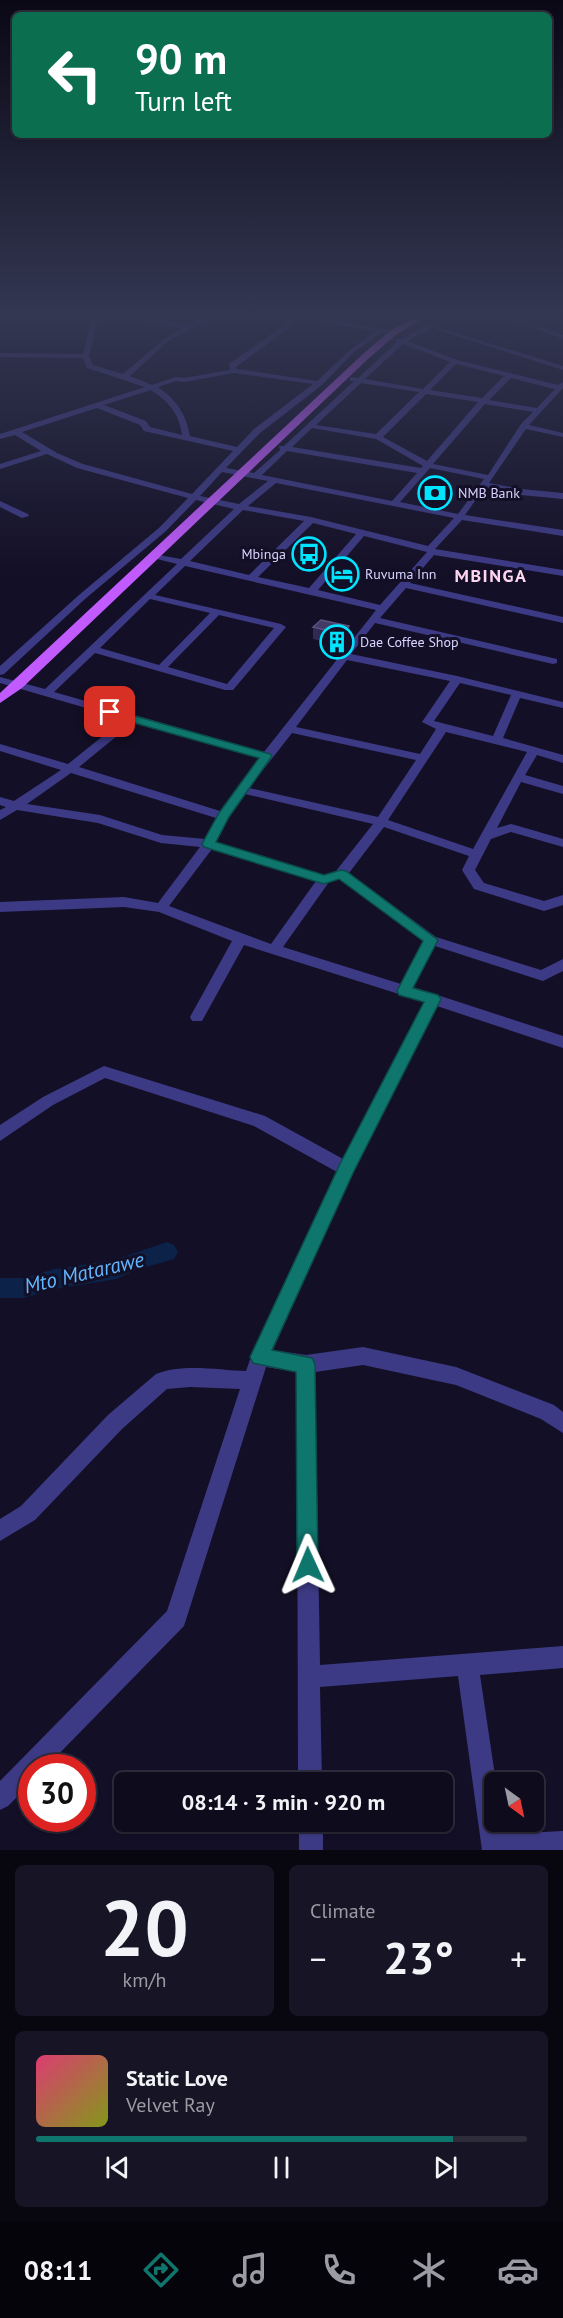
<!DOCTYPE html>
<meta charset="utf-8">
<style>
body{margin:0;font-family:"PT Sans",sans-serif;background:#171425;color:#f1f3f6;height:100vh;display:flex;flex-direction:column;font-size:22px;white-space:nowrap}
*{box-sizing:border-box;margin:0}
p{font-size:20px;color:#9b9ba3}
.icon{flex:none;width:33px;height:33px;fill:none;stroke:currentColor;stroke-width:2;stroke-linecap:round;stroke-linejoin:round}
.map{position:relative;height:1850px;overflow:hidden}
.drawer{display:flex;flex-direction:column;gap:15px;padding:15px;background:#08060f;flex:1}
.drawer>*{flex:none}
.banner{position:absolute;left:12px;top:12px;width:540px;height:126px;border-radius:9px;box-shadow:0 2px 4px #0004,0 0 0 2px #2e2b3b;background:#0b6e4f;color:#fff;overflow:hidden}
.needle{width:39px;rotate:147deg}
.fabs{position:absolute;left:484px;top:1772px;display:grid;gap:12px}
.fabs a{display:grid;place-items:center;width:60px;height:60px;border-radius:9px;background:#0e0b1c;box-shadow:0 2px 4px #0004,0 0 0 2px #2e2b3b;font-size:30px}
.speed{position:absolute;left:18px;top:1754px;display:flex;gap:12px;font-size:30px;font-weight:700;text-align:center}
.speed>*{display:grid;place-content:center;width:78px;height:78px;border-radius:50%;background:#0e0b1c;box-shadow:0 2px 4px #0004,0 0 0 2px #2e2b3b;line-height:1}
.speed .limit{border:9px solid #d22;background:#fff;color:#111}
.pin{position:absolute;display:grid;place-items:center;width:51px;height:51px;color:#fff;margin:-26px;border-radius:12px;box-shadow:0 3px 9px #0006}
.me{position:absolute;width:66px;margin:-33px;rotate:359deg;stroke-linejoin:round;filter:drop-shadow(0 0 4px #0008)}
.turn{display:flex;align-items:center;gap:21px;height:126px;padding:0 24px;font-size:27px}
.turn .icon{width:78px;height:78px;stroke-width:2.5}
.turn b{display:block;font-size:42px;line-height:51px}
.big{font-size:45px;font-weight:700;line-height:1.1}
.drawer .card{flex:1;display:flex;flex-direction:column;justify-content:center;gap:9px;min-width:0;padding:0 21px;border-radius:9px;background:#171425}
.drawer .dial{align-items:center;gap:0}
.dial b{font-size:78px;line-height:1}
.song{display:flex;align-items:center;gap:18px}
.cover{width:72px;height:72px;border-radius:9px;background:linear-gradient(135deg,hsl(340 70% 55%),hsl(70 70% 35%))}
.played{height:6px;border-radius:3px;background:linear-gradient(90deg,#0f766e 85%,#2e2b3b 85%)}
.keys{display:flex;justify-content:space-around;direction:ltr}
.heat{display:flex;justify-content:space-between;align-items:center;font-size:33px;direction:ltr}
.drawer .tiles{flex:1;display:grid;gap:15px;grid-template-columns:1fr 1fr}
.card:last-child{grid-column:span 2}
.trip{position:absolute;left:114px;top:1772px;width:339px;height:60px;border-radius:9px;background:#0e0b1c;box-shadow:0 2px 4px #0004,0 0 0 2px #2e2b3b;font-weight:700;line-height:60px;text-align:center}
.dock{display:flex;height:96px;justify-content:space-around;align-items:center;background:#06040b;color:#9b9ba3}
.dock .icon{width:42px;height:42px}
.dock .selected{color:#0f766e}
.dock b{font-size:27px;color:#f1f3f6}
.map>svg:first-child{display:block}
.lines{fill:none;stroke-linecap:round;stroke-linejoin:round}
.river{fill:#0c2248;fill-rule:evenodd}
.minor{fill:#3d3a85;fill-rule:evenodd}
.major{fill:#c25bff;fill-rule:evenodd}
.wall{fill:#312854}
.shaded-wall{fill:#1d163a}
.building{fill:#433a66;stroke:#5a527e;stroke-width:1.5}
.route{fill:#0f766e;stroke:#0a4d48;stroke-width:1.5}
.labels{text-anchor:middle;stroke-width:6;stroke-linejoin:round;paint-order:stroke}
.far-poi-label{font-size:14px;fill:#d9d4ff;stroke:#130f26;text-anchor:start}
.far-district-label{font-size:18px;font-weight:bold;letter-spacing:1.5px;fill:#ffd6f0;stroke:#130f26}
.near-water-label{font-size:21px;font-style:italic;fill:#62b6ff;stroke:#130f26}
</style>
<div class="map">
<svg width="563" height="1850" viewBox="0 0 563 1850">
<rect width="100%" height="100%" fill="#130f26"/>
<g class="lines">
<path class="river" d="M167 1242 174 1245 178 1252 174 1259 133 1271 117 1279 55 1289 23 1298H0V1278H23L55 1269 114 1260Z"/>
<g class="minor">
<path d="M93 314H132L186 325 210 314H219L168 341 130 376 152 385 176 377 184 378 230 370 229 364 289 322 291 319 281 314H299L388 330V332H383L354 352 322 385 260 433 226 468 254 473 280 450 279 446H284L354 381H350V377L358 378 397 342 396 339H401L425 326 423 323 563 366V370L432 328 407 341 457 360 558 385 563 382V388L529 425 563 433V437L526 429 489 483 521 489 563 493V499L521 495 485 487 465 515 563 530V536L462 520 435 549 563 570V576L434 555 410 583 563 617V623L406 588 380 618 557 659V663L553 664 375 623 351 654 457 676 563 702V708L520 698 503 738 563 755V763L537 755 525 775 563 786V794L521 782 497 828 511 824 515 825 563 839V847L511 832 491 839 475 870 484 883 544 901 563 895V905L544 911 474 889 462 870 469 856 384 827 349 873 436 937 541 970 563 959V971L543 981 435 946 413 987 563 1036V1048L437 1006 353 1171 273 1350 306 1355 363 1347 456 1367 554 1405 563 1412V1433L541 1419 456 1385 363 1365 315 1372 320 1665 563 1646V1668L480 1675 496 1782 495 1821H502L504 1834 563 1831V1850H482L458 1676 320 1687 322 1782H298L297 1372 266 1367 184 1626 46 1767H32V1782L8 1806 0 1810V1781L167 1611 240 1389 190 1387 167 1389 122 1429 35 1520 0 1541V1519L21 1506 108 1415 156 1374C182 1363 219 1370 246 1371L253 1351 337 1172 254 1126 105 1078 53 1105 0 1141V1125L43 1097 104 1066 265 1116 343 1159 424 1002 244 945 202 1021H192L190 1017 232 941 159 912 124 907 0 912V902L124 897 158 903 200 847 161 843 98 823 17 810 0 820V810L6 807 0 805V797L14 801 61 770 0 751V744L68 764 124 719 0 683V677L45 689 177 564 153 558V554L181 559 234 509 196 500 166 531 85 599 4 674 0 675V666L79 595 160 527 188 498 77 468 47 454 0 469V464L41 451 15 435 0 439V434L145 387 87 368 83 358 0 357V353L83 354ZM98 318H130L181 328 164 339 123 374 93 365 89 356ZM297 318 376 331 350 350 317 381 237 369 236 367 294 324ZM403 344 450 362 423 389 365 379ZM456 364 504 376 482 398 430 390ZM234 373 313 384 254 429 237 447 190 436C186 414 177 400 158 387L176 381 184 382ZM511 378 554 389H555L537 408 489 400ZM361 383 419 392 376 434 316 425ZM151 390C169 402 179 413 182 435L150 427 146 421 104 405ZM426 394 478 402 427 461 383 437ZM485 404 533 412 521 424 488 475 433 464ZM97 408 140 425 144 431 233 451 192 494 83 464 57 453 22 432ZM312 428 376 439 423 466 421 468 292 447ZM287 451 417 473 392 501 262 475ZM430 468 484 479 458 514 400 502ZM222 472 268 481 239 504 200 496ZM276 483 454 518 428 546 311 517 248 506ZM243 510 304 521 249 575 190 561ZM313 523 356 534 309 588 258 577ZM364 536 427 552 380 605 318 590ZM185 566 376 610 264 752 54 692 95 653 225 690H233L286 627 281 624 155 595ZM150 599 210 613 159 665 100 648ZM219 615 274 628 227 684 168 667ZM347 660 450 681 422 722 436 729 420 754 296 727ZM460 683 511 695 493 736 434 721ZM134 722 259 758 220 811 79 767ZM446 732 527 752 473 849 388 820ZM292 733 416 760 378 817 249 788ZM71 773 216 818 205 839 162 835 100 815 27 804ZM245 794 373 824 336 871 324 875 216 842 229 817ZM212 849 316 881 271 944 169 906ZM339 879 423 941 401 984 283 947 329 882Z"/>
<path d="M495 314H506L563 335V339Z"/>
<path d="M0 501 28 514 29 516 22 518 0 507Z"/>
<rect x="299" y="1821" width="24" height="29"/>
</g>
<path class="major" d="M422 314H431L397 334 369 358 22 688 0 703V693L363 354 391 330Z"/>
</g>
<path class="wall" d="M321 620 349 637 343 646 313 639V627Z"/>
<path class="shaded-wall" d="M349 626V637L343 646V634Z"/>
<path class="building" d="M321 620 349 626 343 634 313 627Z"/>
<linearGradient id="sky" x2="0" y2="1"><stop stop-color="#0a0815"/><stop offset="0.55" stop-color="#333752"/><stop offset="1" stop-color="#333752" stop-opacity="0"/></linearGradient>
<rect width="563" height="574" fill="url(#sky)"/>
<path class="route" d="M110 709 270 754 272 756 229 817 216 842 324 875 341 870 346 871 438 940 413 988 438 995 441 999 354 1171 272 1350 312 1358 315 1364 318 1565 315 1573 308 1576 300 1573 297 1565 296 1372 253 1363 250 1357 340 1164 424 1002 399 995 397 991 423 941 339 879 324 884 204 847 202 844 219 813 259 758 106 715 104 712Z"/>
<defs>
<symbol id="bank-ring" viewBox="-11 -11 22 22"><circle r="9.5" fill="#130f26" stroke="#00e5ff" stroke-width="1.5"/><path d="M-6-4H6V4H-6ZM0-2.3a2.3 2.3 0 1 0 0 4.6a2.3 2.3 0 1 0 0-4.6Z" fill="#00e5ff"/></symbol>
<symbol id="bus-ring" viewBox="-11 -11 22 22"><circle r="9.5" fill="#130f26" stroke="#00e5ff" stroke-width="1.5"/><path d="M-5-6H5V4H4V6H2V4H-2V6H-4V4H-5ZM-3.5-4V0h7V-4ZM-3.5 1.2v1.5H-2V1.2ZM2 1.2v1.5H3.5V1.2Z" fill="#00e5ff"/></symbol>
<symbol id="hotel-ring" viewBox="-11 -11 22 22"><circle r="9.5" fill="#130f26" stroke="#00e5ff" stroke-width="1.5"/><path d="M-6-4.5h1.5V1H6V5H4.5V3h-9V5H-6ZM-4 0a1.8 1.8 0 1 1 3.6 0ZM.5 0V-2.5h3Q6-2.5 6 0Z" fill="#00e5ff"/></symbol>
<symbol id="building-ring" viewBox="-11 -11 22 22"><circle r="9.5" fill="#130f26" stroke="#00e5ff" stroke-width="1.5"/><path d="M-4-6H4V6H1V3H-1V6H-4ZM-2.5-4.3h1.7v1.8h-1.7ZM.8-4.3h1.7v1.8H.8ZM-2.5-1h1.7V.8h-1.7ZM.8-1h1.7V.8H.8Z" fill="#00e5ff"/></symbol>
</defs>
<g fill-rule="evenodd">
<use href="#bank-ring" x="416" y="474" width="38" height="38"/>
<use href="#bus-ring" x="290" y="535" width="38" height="38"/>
<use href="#hotel-ring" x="323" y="555" width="38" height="38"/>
<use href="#building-ring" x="318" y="623" width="38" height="38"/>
</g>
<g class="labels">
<g class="far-poi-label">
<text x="458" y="498">NMB Bank</text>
<text x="286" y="559" text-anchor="end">Mbinga</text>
<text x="365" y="579">Ruvuma Inn</text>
<text x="360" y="647">Dae Coffee Shop</text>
</g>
<g class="far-district-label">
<text x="491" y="582">MBINGA</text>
</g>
<g class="near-water-label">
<text transform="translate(84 1273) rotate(-13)" y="7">Mto Matarawe</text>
</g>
</g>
</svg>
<div class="fabs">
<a><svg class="needle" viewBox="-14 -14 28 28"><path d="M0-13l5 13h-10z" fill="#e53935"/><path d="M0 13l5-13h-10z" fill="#9b9ba3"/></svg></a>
</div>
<div class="speed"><div class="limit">30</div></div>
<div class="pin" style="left:110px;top:712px;background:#d93025"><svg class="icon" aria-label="arrive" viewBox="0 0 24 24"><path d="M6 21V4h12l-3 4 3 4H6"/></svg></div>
<svg class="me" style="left:308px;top:1565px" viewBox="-20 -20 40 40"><path d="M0-17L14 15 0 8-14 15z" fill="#0f766e" stroke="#fff" stroke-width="4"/></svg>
<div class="trip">08:14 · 3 min · 920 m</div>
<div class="banner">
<div class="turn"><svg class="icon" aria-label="left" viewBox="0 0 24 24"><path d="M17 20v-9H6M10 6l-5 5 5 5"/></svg><div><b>90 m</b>Turn left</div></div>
</div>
</div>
<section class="drawer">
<div class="tiles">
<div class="card dial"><b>20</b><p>km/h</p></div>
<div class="card"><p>Climate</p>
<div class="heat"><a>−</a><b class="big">23°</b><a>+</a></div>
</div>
<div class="card">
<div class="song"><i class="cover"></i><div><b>Static Love</b><p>Velvet Ray</p></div></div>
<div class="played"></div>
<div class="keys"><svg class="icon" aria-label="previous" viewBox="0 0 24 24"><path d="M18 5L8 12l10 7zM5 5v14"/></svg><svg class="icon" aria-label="pause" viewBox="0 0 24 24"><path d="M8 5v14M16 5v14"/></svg><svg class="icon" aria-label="next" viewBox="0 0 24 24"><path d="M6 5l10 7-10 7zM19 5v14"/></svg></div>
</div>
</div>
</section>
<nav class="dock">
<b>08:11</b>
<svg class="icon selected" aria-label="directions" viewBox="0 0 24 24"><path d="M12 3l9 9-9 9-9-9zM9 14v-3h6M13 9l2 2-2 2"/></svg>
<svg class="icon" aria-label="music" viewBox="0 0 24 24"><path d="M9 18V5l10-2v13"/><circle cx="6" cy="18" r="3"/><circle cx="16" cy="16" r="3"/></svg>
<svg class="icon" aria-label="phone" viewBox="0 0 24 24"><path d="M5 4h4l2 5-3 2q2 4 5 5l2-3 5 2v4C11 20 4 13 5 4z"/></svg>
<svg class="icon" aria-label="climate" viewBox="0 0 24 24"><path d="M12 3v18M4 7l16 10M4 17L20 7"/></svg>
<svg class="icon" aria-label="car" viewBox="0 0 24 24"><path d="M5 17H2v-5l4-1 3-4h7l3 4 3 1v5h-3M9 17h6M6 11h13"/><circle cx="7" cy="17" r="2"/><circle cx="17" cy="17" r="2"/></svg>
</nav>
